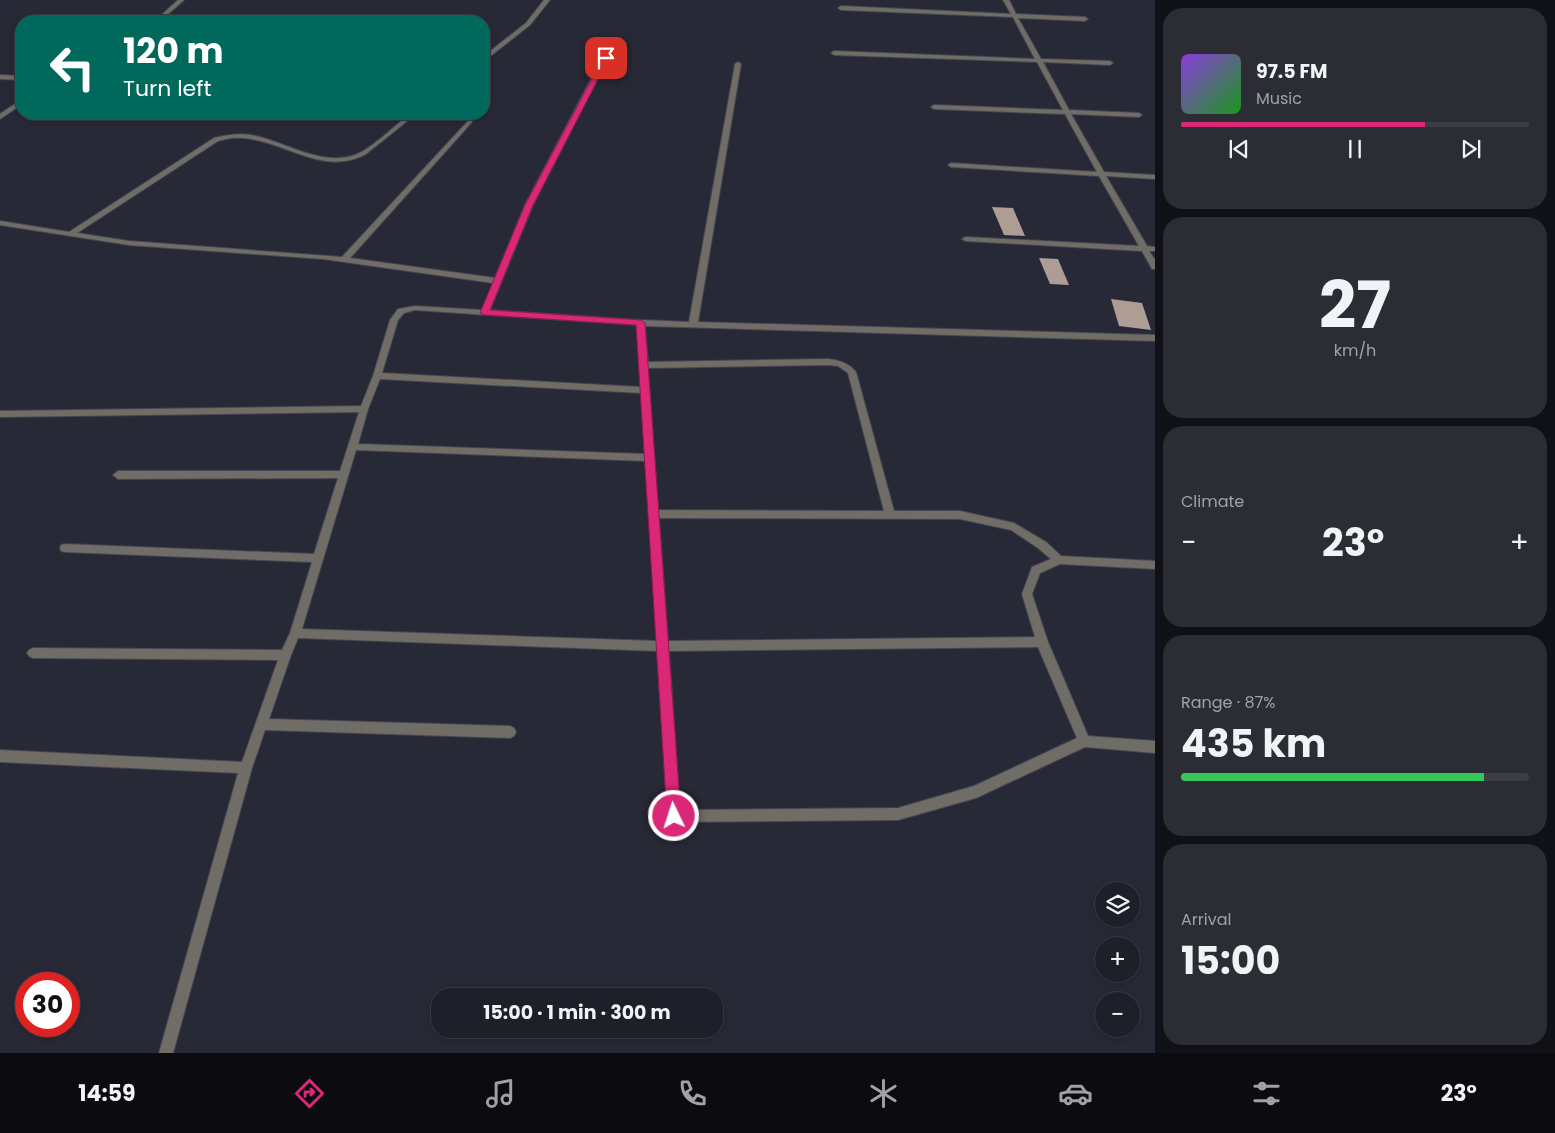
<!DOCTYPE html>
<meta charset="utf-8">
<style>
body{margin:0;font-family:Poppins,sans-serif;background:#2b2c34;color:#f1f3f6;height:100vh;display:flex;flex-direction:column;font-size:19px;white-space:nowrap}
*{box-sizing:border-box;margin:0}
p{font-size:16px;color:#a1a2a8}
.icon{flex:none;width:28px;height:28px;fill:none;stroke:currentColor;stroke-width:2;stroke-linecap:round;stroke-linejoin:round}
.map{position:relative;flex:1;overflow:hidden}
.sheet{display:flex;flex-direction:column;gap:8px;padding:8px;background:#101116;width:400px}
.sheet>*{flex:none}
.top-card{position:absolute;left:15px;top:15px;width:475px;height:105px;border-radius:20px;box-shadow:0 2px 8px #0003,0 0 0 1px #3c3d45;background:#00695c;color:#fff;overflow:hidden}
.tools{position:absolute;left:1095px;top:882px;display:grid;gap:10px}
.tools a{display:grid;place-items:center;width:45px;height:45px;border-radius:50%;background:#1e1f28;box-shadow:0 2px 8px #0003,0 0 0 1px #3c3d45;font-size:25px}
.speed{position:absolute;left:15px;top:972px;display:flex;gap:10px;font-size:25px;font-weight:700;text-align:center}
.speed>*{display:grid;place-content:center;width:65px;height:65px;border-radius:50%;background:#1e1f28;box-shadow:0 2px 8px #0003,0 0 0 1px #3c3d45;line-height:1}
.speed .limit{border:8px solid #d22;background:#fff;color:#111}
.pin{position:absolute;display:grid;place-items:center;width:42px;height:42px;color:#fff;margin:-21px;border-radius:10px;box-shadow:0 2px 8px #0006}
.me{position:absolute;width:55px;margin:-28px;rotate:356deg;stroke-linejoin:round;filter:drop-shadow(0 0 4px #0008)}
.turn{display:flex;align-items:center;gap:18px;height:105px;padding:0 25px;font-size:22px}
.turn .icon{width:65px;height:65px;stroke-width:2.5}
.turn b{display:block;font-size:35px;line-height:42px}
.big{font-size:38px;font-weight:700;line-height:1.1}
.sheet .card{flex:1;display:flex;flex-direction:column;justify-content:center;gap:8px;min-width:0;padding:0 18px;border-radius:20px;background:#2b2c34}
.sheet .dial{align-items:center;gap:0}
.dial b{font-size:65px;line-height:1}
.song{display:flex;align-items:center;gap:15px}
.cover{width:60px;height:60px;border-radius:8px;background:linear-gradient(135deg,hsl(270 70% 55%),hsl(120 70% 35%))}
.played{height:5px;border-radius:2px;background:linear-gradient(90deg,#db2777 70%,#3c3d45 70%)}
.keys{display:flex;justify-content:space-around;direction:ltr}
.heat{display:flex;justify-content:space-between;align-items:center;font-size:28px;direction:ltr}
.charge{height:8px;border-radius:4px;background:linear-gradient(90deg,#34c759 87%,#3c3d45 0)}
.trip{position:absolute;left:431px;top:988px;width:292px;height:50px;border-radius:20px;background:#1e1f28;box-shadow:0 2px 8px #0003,0 0 0 1px #3c3d45;font-weight:700;line-height:50px;text-align:center}
.menu{display:flex;height:80px;justify-content:space-around;align-items:center;background:#0c0c10;color:#a1a2a8}
.menu .icon{width:35px;height:35px}
.menu .selected{color:#db2777}
.menu b{font-size:22px;color:#f1f3f6}
main{display:flex;flex:1;min-height:0}
.map>svg:first-child{display:block}
.building{fill:#ae9d95}
.lines{fill:none;stroke-linecap:round;stroke-linejoin:round}
.minor-casing{stroke:#454653;stroke-width:2}
.minor{fill:#706c66;fill-rule:evenodd}
.route{fill:#db2777;stroke:#8e194d}
</style>
<main>
<div class="map">
<svg width="1155" height="1053" viewBox="0 0 1155 1053">
<rect width="100%" height="100%" fill="#282936"/>
<g class="building">
<path d="M992 207 1013 208 1025 236 1004 235Z"/>
<path d="M1039 258 1058 259 1069 285 1050 284Z"/>
<path d="M1111 299 1142 303 1151 330 1119 326Z"/>
</g>
<g class="lines">
<defs>
<g id="minor">
<path d="M178 0H184L160 21H155Z"/>
<path d="M544 0H550L530 25 484 61V56L526 23Z"/>
<path d="M1003 0H1009L1016 14 1085 17 1088 19 1085 21 1018 18 1041 59 1110 61 1113 63 1110 65 1043 62 1069 110 1139 113 1142 115 1139 117 1071 114 1104 172 1155 175V179L1106 176 1147 246 1155 247V251H1149L1155 260V269H1152L1142 251 966 241 962 239 966 237 1139 246 1099 176 951 167 948 165 951 163 1097 172 1065 114 934 109 931 107 934 105 1063 110 1037 62 834 55 831 53 834 51 1035 59 1013 17 841 10 838 8 841 6 1011 14Z"/>
<path d="M614 39 617 41 533 205 490 310 641 320 689 322 735 64 738 62 741 64 698 322 1155 335V341L645 326 648 362 828 359C839 360 849 363 856 372L894 511H960L1014 523 1046 542 1061 556 1155 561V569L1060 564 1040 573 1032 594 1048 642 1088 736 1155 741V753L1085 747 976 798 898 820 674 822 670 820 668 816 657 651 298 638 291 655 269 719 510 726 514 728 516 732 514 736 510 738 265 730 252 768 173 1053H159L238 773 0 762V750L242 762 278 660 33 658 29 656 27 653 29 650 33 648 282 650 290 633 312 562 65 552 61 551 60 548 61 545 65 544 314 554 338 478 118 479 113 475 118 471H340L359 412 0 417V411L361 406 373 376 390 320 398 309 415 306 482 310 493 283 323 259 129 245 0 225V221L69 232 214 138C227 135 238 133 251 135 285 141 319 167 355 155 373 148 394 126 410 114H416L366 154C321 179 279 135 233 138 228 138 223 140 218 141L77 233 129 241 342 257 470 119 472 120V122L350 258 495 278 525 205 611 41ZM415 310 637 325 641 387 382 373 398 320 404 313ZM828 365 838 366 848 373 884 511 658 510 648 368ZM380 379 641 393 645 454 358 444 368 409ZM356 450 646 461 657 641 302 629ZM659 518 960 519 1011 530 1038 548 1051 559 1032 567 1022 594 1035 637 668 641ZM1038 647 1077 738 974 786 898 808 680 810 669 651Z"/>
<path d="M0 75 21 76V80L0 79Z"/>
<path d="M21 100V105L0 119V114Z"/>
</g>
</defs>
<use href="#minor" class="minor-casing"/>
<use href="#minor" class="minor"/>
</g>
<path class="route" d="M606 56 609 58 533 205 490 310 641 320 645 323 681 816 679 821 674 823 669 821 667 816 636 325 485 315 480 313 525 205 603 58Z"/>
</svg>
<div class="tools">
<a><svg class="icon" aria-label="layers" viewBox="0 0 24 24"><path d="M12 4l9 5-9 5-9-5zM3 14l9 5 9-5"/></svg></a>
<a>+</a>
<a>−</a>
</div>
<div class="speed"><div class="limit">30</div></div>
<div class="pin" style="left:606px;top:58px;background:#d93025"><svg class="icon" aria-label="arrive" viewBox="0 0 24 24"><path d="M6 21V4h12l-3 4 3 4H6"/></svg></div>
<svg class="me" style="left:674px;top:816px" viewBox="-20 -20 40 40"><circle r="17" fill="#db2777" stroke="#fff" stroke-width="3"/><path d="M0-11L8 9 0 5-8 9z" fill="#fff"/></svg>
<div class="trip">15:00 · 1 min · 300 m</div>
<div class="top-card">
<div class="turn"><svg class="icon" aria-label="left" viewBox="0 0 24 24"><path d="M17 20v-9H6M10 6l-5 5 5 5"/></svg><div><b>120 m</b>Turn left</div></div>
</div>
</div>
<section class="sheet">
<div class="card">
<div class="song"><i class="cover"></i><div><b>97.5 FM</b><p>Music</p></div></div>
<div class="played"></div>
<div class="keys"><svg class="icon" aria-label="previous" viewBox="0 0 24 24"><path d="M18 5L8 12l10 7zM5 5v14"/></svg><svg class="icon" aria-label="pause" viewBox="0 0 24 24"><path d="M8 5v14M16 5v14"/></svg><svg class="icon" aria-label="next" viewBox="0 0 24 24"><path d="M6 5l10 7-10 7zM19 5v14"/></svg></div>
</div>
<div class="card dial"><b>27</b><p>km/h</p></div>
<div class="card"><p>Climate</p>
<div class="heat"><a>−</a><b class="big">23°</b><a>+</a></div>
</div>
<div class="card"><p>Range · 87%</p><b class="big">435 km</b><div class="charge"></div></div>
<div class="card"><p>Arrival</p><b class="big">15:00</b></div>
</section>
</main>
<nav class="menu">
<b>14:59</b>
<svg class="icon selected" aria-label="directions" viewBox="0 0 24 24"><path d="M12 3l9 9-9 9-9-9zM9 14v-3h6M13 9l2 2-2 2"/></svg>
<svg class="icon" aria-label="music" viewBox="0 0 24 24"><path d="M9 18V5l10-2v13"/><circle cx="6" cy="18" r="3"/><circle cx="16" cy="16" r="3"/></svg>
<svg class="icon" aria-label="phone" viewBox="0 0 24 24"><path d="M5 4h4l2 5-3 2q2 4 5 5l2-3 5 2v4C11 20 4 13 5 4z"/></svg>
<svg class="icon" aria-label="climate" viewBox="0 0 24 24"><path d="M12 3v18M4 7l16 10M4 17L20 7"/></svg>
<svg class="icon" aria-label="car" viewBox="0 0 24 24"><path d="M5 17H2v-5l4-1 3-4h7l3 4 3 1v5h-3M9 17h6M6 11h13"/><circle cx="7" cy="17" r="2"/><circle cx="17" cy="17" r="2"/></svg>
<svg class="icon" aria-label="filters" viewBox="0 0 24 24"><path d="M4 7h16M4 17h16"/><circle cx="9" cy="7" r="2"/><circle cx="15" cy="17" r="2"/></svg>
<b>23°</b>
</nav>
